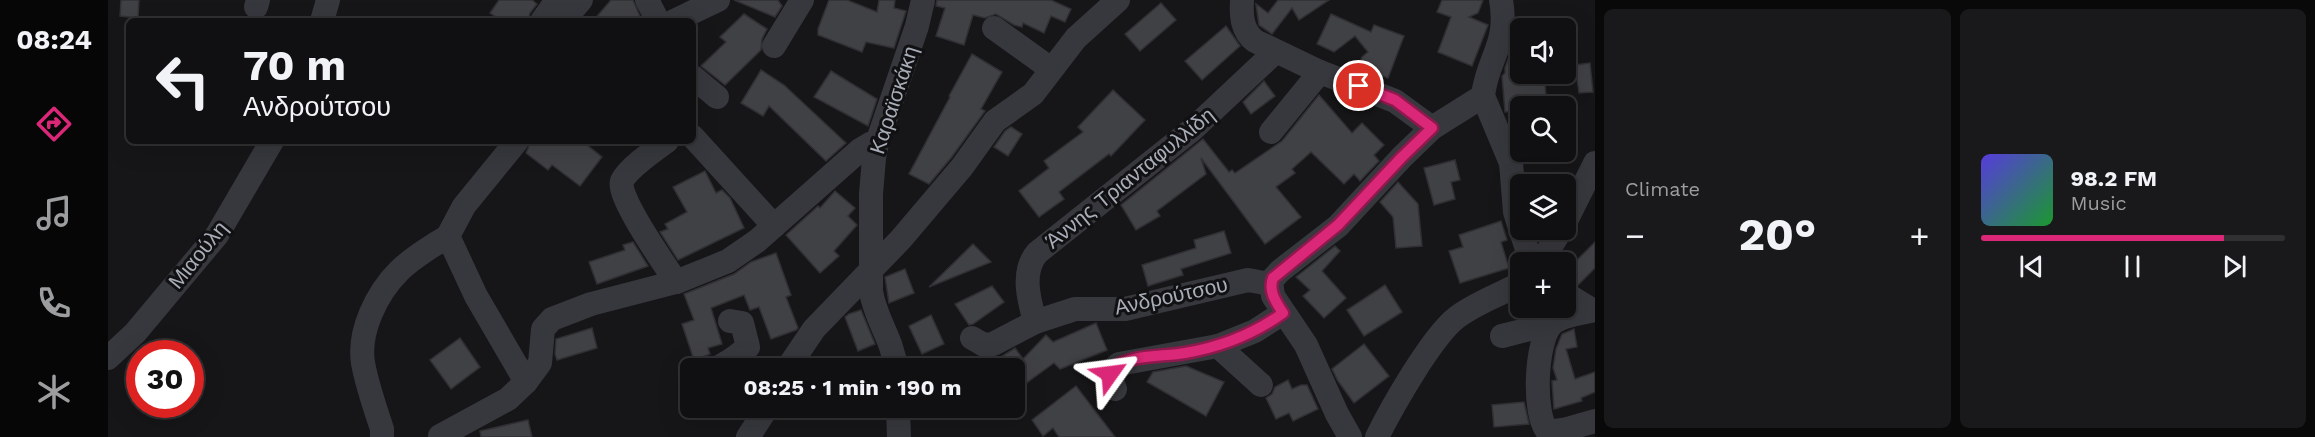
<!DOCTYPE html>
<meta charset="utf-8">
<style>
body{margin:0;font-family:"Work Sans",sans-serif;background:#19191b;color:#f1f3f6;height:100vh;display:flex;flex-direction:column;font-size:22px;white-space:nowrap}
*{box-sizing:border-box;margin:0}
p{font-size:20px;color:#9c9d9f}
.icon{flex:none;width:33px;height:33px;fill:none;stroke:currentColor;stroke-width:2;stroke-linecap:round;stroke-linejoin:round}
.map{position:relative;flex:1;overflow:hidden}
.details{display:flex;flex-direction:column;gap:9px;padding:9px;background:#09090a;width:720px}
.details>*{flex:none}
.hud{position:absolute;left:18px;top:18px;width:570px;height:126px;border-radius:9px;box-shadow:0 6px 24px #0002,0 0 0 2px #303032;background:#101012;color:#f1f3f6;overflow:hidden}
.tools{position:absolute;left:1402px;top:18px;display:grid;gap:12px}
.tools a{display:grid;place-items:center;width:66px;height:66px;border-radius:9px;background:#101012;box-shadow:0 6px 24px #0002,0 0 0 2px #303032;font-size:30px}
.speed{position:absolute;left:18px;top:340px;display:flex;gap:12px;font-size:30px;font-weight:700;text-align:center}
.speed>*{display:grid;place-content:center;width:78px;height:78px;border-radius:50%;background:#101012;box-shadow:0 6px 24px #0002,0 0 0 2px #303032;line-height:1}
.speed .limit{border:9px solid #d22;background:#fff;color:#111}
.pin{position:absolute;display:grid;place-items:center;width:51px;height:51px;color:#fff;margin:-26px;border:3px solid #fff;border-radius:50%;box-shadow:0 2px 6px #0007}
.me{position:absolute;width:66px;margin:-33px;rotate:59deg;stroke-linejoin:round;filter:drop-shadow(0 0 4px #0008)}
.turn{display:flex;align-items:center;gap:21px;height:126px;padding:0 18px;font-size:27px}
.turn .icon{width:78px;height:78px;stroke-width:2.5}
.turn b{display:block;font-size:42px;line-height:51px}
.big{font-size:45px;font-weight:700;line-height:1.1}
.details .widget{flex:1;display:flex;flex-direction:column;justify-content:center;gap:9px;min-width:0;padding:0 21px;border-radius:9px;background:#19191b}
.song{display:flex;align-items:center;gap:18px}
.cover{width:72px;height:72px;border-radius:9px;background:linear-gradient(135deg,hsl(250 70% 55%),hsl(130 70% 35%))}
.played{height:6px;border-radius:3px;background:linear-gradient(90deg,#db2777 80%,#303032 80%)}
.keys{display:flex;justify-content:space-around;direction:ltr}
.heat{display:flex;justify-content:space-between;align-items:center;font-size:33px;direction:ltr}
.details .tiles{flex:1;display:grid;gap:9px;grid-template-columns:repeat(2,1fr)}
.trip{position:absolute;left:572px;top:358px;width:345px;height:60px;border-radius:9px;background:#101012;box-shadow:0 6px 24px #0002,0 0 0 2px #303032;font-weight:700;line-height:60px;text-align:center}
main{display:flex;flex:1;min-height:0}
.tab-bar{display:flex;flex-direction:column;width:108px;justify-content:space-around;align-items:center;background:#060607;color:#9c9d9f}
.tab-bar .icon{width:42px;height:42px}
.tab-bar .on{color:#db2777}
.tab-bar b{font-size:27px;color:#f1f3f6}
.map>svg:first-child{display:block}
.building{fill:#404145;stroke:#303034;stroke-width:1.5}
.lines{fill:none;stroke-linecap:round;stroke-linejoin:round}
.minor{stroke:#37383d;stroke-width:24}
.route-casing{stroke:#8e194d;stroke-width:15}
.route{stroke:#db2777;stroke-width:10}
.labels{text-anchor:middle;stroke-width:6;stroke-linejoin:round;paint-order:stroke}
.street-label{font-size:21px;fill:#a8adb8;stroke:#111113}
</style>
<main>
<nav class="tab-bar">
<b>08:24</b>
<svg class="icon on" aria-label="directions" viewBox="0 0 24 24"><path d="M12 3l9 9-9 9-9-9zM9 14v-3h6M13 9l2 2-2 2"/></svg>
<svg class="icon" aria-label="music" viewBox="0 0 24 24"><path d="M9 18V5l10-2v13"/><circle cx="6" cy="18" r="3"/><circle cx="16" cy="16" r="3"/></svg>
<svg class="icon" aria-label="phone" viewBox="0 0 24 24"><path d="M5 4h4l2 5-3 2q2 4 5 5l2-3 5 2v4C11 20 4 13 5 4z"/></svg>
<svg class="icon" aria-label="climate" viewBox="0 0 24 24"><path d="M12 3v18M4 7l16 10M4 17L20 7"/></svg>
</nav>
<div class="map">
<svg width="1487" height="437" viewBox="0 0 1487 437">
<rect width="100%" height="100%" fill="#161618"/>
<g class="building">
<path d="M13 0H31L30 18 12 16Z"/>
<path d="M391 0H424L429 4 422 13 420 21H394L382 13Z"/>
<path d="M503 0H525L534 21H485Z"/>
<path d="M626 0H670L674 6 667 17Z"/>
<path d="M721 0H739L769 12 771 0H787L786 8 798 11 786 48 758 42 754 52 710 35V29Z"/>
<path d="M829 0H943L963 9 957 22 943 16 936 33 915 23 914 27 906 25 888 14 877 18 865 15 856 45 828 36 837 8 828 6Z"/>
<path d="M1170 0H1221L1191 20 1184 8 1164 34 1151 25 1148 4 1160 13Z"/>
<path d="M1334 0H1375L1370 13 1361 17 1380 25 1364 66 1330 52 1343 17 1329 12Z"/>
<path d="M1053 3 1068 20 1032 51 1017 34Z"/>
<path d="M636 14 659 29 654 39 653 50 617 85 593 66 618 42 612 37Z"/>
<path d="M1223 14 1263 32 1266 25 1296 36 1280 78 1250 67 1254 57 1260 52 1247 36 1226 52 1209 44Z"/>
<path d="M1118 26 1132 46 1094 80 1077 61Z"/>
<path d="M1413 42V74H1436L1439 106H1413V110L1397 112 1394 76 1397 73V68L1406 43Z"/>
<path d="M864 54 894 72 873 109 877 111 843 158 821 184 801 174 842 97 841 96Z"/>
<path d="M1482 63 1485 92 1471 93 1467 65Z"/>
<path d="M653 70 676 85 738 143 718 161 661 106 655 116 633 103Z"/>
<path d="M723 71 769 99 760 126 706 97Z"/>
<path d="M1156 81 1167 96 1143 114 1135 102Z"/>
<path d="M1005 90 1037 120 1003 156 1001 154 951 192 956 199 931 217 911 191 941 168 936 161 975 132 970 127Z"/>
<path d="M1211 95 1244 133 1254 123 1276 145 1266 155 1271 161 1252 181 1246 174 1236 184 1203 152 1184 169 1187 173 1168 187 1193 217 1157 244 1093 158 1098 174 1049 211 1052 216 1028 230 1013 205 1095 139 1121 172 1124 170 1127 173 1174 141Z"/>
<path d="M903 127 914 134 900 156 886 147 897 131Z"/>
<path d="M423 141H474L494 157 472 186 444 165 440 170 418 153Z"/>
<path d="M1347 160 1352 180 1343 182 1347 199 1326 205 1316 168Z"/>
<path d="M597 171 608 193 614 190 622 198 636 228 570 260 552 232 560 229 557 224 579 212 565 187Z"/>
<path d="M1290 182 1310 204 1314 246 1288 248 1285 217 1272 202Z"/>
<path d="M727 191 747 208 740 216 749 225 726 251 731 256 712 273 678 235 710 206 712 208Z"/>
<path d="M1393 221 1399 240 1393 242 1401 268 1352 283 1341 251 1355 247 1351 235Z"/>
<path d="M1116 231 1123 253 1073 269 1075 275 1040 286 1034 265 1088 248 1086 240Z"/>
<path d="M525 242 540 266 489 284 481 262 517 250 515 245Z"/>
<path d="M1487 242V268L1470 285 1458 280V271Z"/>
<path d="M865 244 883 262 821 287Z"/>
<path d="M1227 246 1232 251 1214 271 1238 298 1216 318 1195 296 1202 290 1188 277Z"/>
<path d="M668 253 683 295 678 297 690 328 688 330 663 339 651 307 642 310 636 295 603 308 614 344 600 348 602 354 586 360 574 324 586 320 576 294 626 274 643 262Z"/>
<path d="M797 269 806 293 781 303 777 277Z"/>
<path d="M1277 285 1294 312 1256 336 1239 310Z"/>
<path d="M884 286 896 302 865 324 861 325 847 304Z"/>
<path d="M753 310 767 344 750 351 737 317 741 314Z"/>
<path d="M823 315 836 344 814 354 801 326Z"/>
<path d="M988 323 999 350 952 369 946 363 906 392V369H874L907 348 915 359 938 335 945 342Z"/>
<path d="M484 328 489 348 449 360 447 354 448 339Z"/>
<path d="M1466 329 1469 347 1458 349 1467 379 1487 372V392L1473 398 1474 401 1446 409 1444 381 1449 380 1445 368 1448 349 1454 334Z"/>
<path d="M352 338 372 367 343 389 322 360Z"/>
<path d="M1256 344 1281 376 1246 403 1230 381 1224 369Z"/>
<path d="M1078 366 1116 382 1098 416 1039 382 1045 372Z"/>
<path d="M1180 380 1184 389 1193 385H1199L1210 409 1185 421 1181 413 1168 419 1158 398 1164 394 1167 387Z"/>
<path d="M968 386 1007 437H951L945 428 935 436 924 420Z"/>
<path d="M1416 402 1421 424 1386 427 1384 405Z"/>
<path d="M420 420 424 437H373L372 431Z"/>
</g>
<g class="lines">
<g class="minor">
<path d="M539 0 550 21"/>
<path d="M1134 0C1133 16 1134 31 1147 41L1212 72 1287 101 1324 128"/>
<path d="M1393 0C1401 45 1379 58 1375 96L1403 163 1407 212 1423 262"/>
<path d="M148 7 150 0"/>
<path d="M214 21 220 0"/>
<path d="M434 21 449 0"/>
<path d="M455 21 473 0"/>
<path d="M566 21 610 0"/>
<path d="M886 28 943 69"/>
<path d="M666 46 694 0"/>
<path d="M585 77 609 97"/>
<path d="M1163 132 1212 72"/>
<path d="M585 137 666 226"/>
<path d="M559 141C548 149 520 168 514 181 508 196 558 266 568 282"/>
<path d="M1458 221 1487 163"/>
<path d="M340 236 368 296 418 382"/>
<path d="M340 236 356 206 409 141"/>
<path d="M1433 262 1453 230"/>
<path d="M1458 294 1484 310"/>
<path d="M1487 310C1475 313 1452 315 1443 325 1428 341 1424 414 1440 432L1459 429 1487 421"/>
<path d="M622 321 634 323 640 347 626 358 639 369"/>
<path d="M927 322C921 300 913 272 929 253L1085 129 1167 52"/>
<path d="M1394 336 1434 326 1441 327"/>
<path d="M864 338 876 345 885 344 927 322 967 309H1017L1140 280 1162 284"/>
<path d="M1110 346 1153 385"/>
<path d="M0 358 27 333 109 235 164 141"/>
<path d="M608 369 626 358"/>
<path d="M679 369 706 329 793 239 854 167 887 121 925 94 968 38 1010 0"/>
<path d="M788 369C785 339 767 319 763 291V194L766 158 769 143 809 26 815 0"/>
<path d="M1007 389 1003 379 1002 372 1011 364 1110 346 1147 331 1175 313"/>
<path d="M790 408 791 437"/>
<path d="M332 436 400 399 418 382 432 363 435 329 444 319 483 304 568 282 620 261 649 241 752 150 762 144 769 143"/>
<path d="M274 437V429C267 408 259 385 255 363 250 331 269 293 291 271 305 257 323 247 340 236"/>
<path d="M640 437 659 408"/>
<path d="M1242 437 1229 414 1198 345 1165 296 1163 281 1172 271 1230 226 1294 157 1324 128 1375 96"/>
<path d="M1269 437C1284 407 1323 338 1348 318 1367 303 1392 295 1413 283"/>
</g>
</g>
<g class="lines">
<defs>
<path id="route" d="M1002 374 1005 368C1024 354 1055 357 1077 353 1113 347 1146 334 1175 313 1168 302 1160 291 1165 278L1230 225 1294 157 1324 128 1287 100 1251 86"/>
</defs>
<use href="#route" class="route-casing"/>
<use href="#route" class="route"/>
</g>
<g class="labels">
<g class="street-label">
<text transform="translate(786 100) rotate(-72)" y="7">Καραϊσκάκη</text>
<text transform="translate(1022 178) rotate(-39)" y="7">Άννης Τριανταφυλλίδη</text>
<text transform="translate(90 255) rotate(-51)" y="7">Μιαούλη</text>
<text transform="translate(1063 296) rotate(-12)" y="7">Ανδρούτσου</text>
</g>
</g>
</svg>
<div class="tools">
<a><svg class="icon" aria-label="sound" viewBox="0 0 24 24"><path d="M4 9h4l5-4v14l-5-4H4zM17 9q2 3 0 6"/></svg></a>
<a><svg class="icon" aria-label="search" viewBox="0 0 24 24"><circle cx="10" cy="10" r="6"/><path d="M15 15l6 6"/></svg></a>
<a><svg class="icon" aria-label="layers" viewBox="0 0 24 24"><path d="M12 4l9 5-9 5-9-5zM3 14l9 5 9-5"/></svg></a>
<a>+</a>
</div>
<div class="speed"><div class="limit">30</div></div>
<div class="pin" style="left:1251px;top:86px;background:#d93025"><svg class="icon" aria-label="arrive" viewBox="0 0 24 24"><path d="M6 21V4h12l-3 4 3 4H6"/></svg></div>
<svg class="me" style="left:1002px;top:374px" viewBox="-20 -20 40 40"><path d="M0-17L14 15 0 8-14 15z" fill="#db2777" stroke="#fff" stroke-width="4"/></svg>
<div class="trip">08:25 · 1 min · 190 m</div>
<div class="hud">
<div class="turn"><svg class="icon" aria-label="left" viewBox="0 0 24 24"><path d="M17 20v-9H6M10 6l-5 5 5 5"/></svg><div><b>70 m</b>Ανδρούτσου</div></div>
</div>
</div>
<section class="details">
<div class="tiles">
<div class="widget"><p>Climate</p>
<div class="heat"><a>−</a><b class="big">20°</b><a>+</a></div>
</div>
<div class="widget">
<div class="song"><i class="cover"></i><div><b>98.2 FM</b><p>Music</p></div></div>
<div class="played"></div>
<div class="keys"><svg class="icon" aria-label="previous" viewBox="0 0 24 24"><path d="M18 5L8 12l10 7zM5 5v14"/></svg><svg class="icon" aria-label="pause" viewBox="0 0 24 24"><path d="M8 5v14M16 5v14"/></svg><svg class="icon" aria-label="next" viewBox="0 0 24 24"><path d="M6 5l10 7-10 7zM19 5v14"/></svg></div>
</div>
</div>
</section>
</main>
